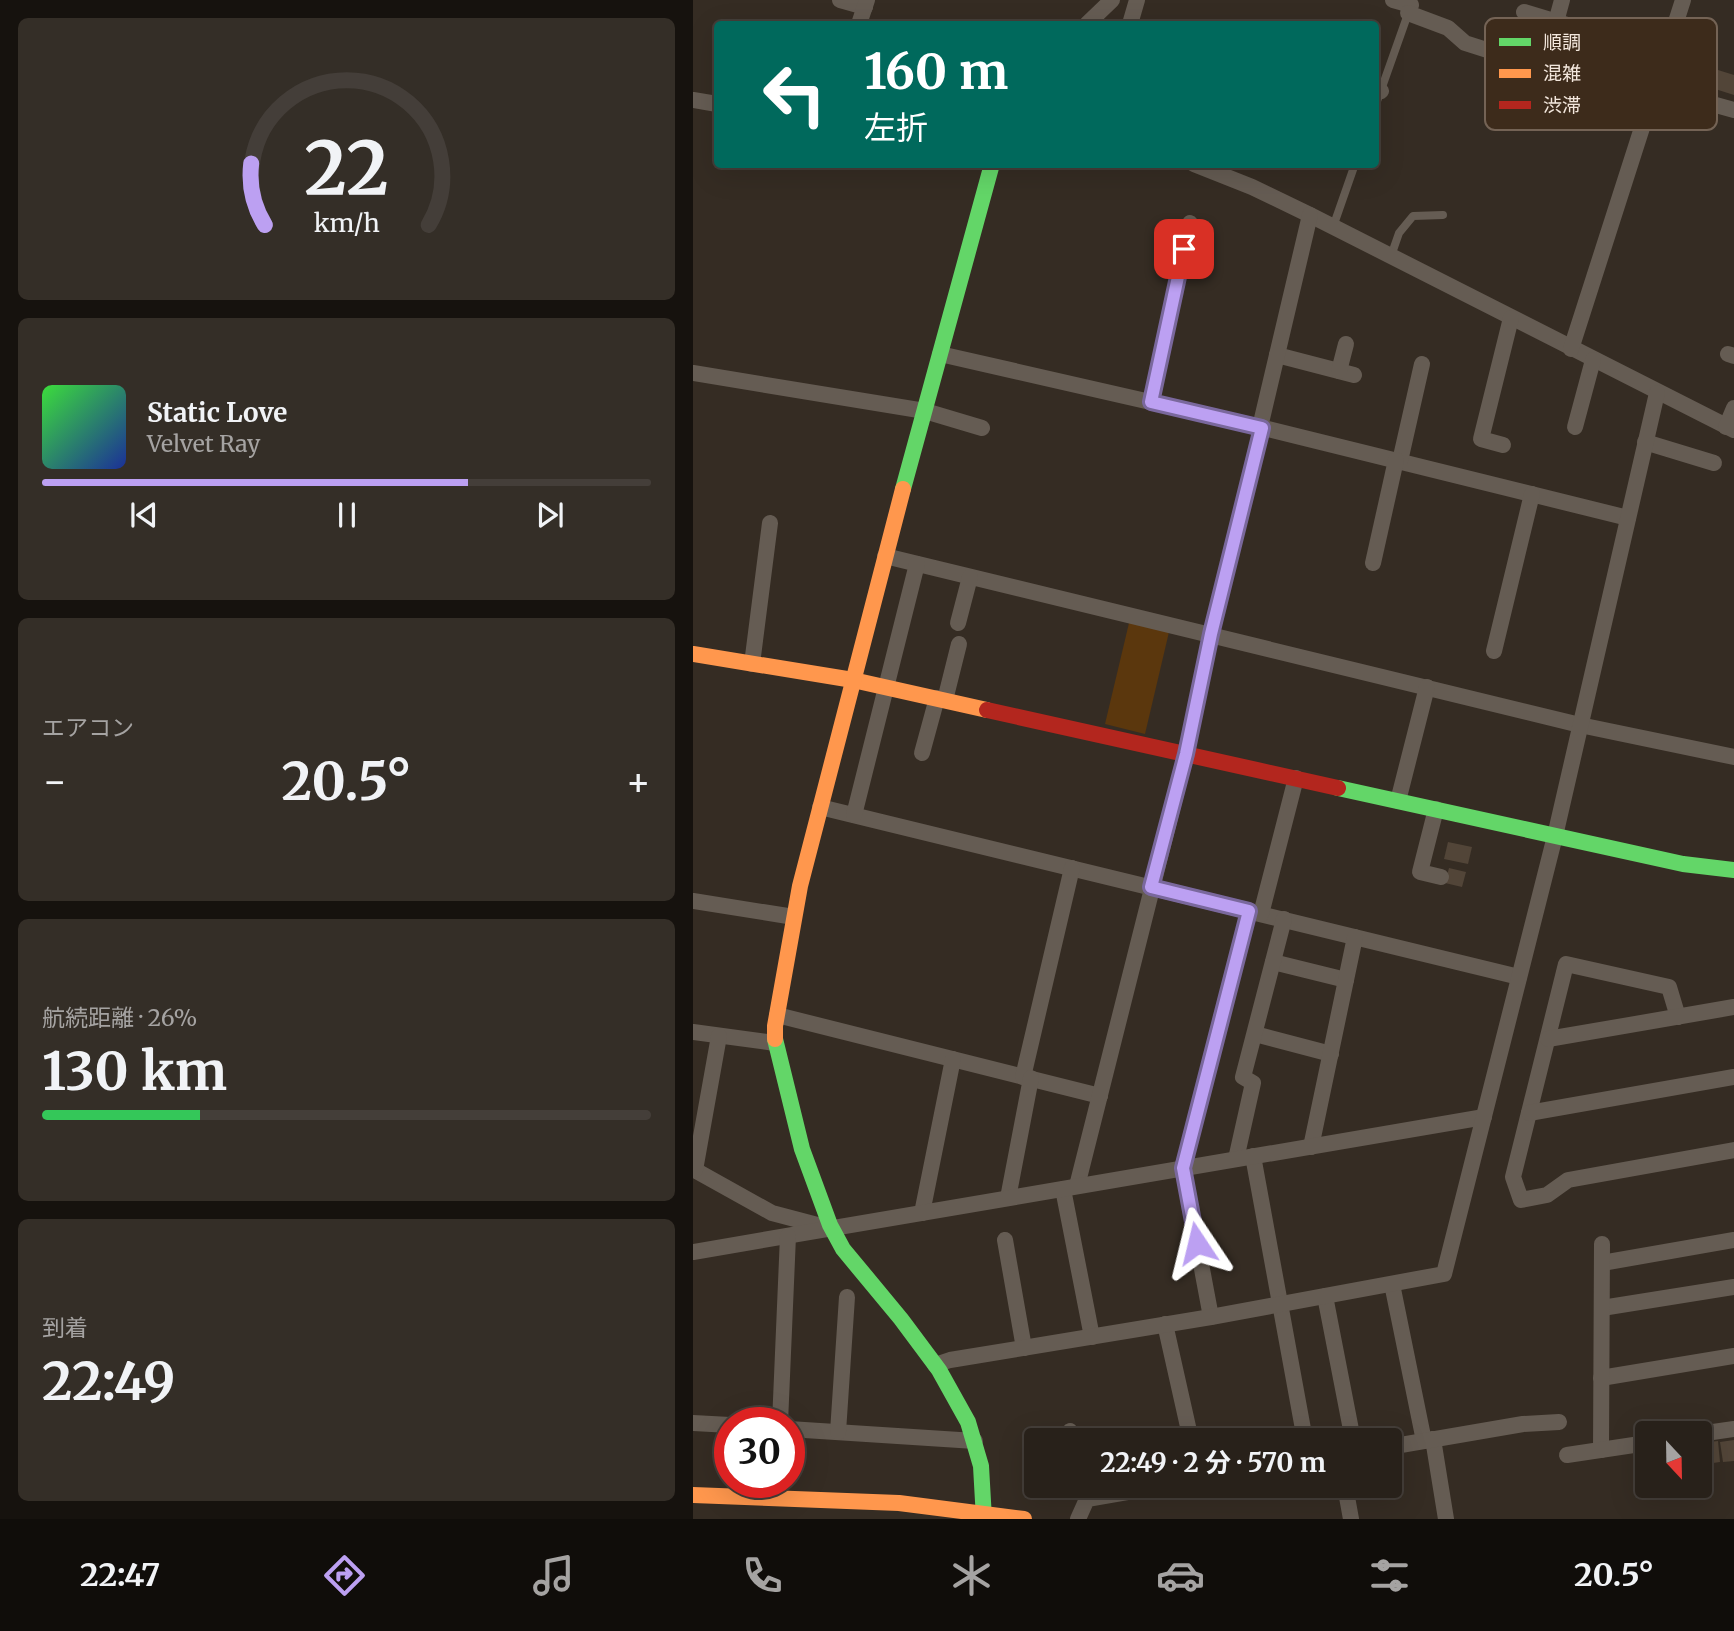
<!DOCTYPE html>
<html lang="ja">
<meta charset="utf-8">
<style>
body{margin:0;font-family:Merriweather,"Noto Sans JP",serif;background:#342e27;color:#f1f3f6;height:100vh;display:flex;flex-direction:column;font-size:26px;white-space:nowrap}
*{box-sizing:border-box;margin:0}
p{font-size:23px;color:#a5a3a2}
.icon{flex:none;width:38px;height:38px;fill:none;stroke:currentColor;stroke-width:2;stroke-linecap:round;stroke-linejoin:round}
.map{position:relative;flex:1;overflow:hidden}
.sheet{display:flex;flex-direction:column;gap:18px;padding:18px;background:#16120e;width:693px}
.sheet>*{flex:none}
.hud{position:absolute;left:21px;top:21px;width:665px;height:147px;border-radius:7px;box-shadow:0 7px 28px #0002,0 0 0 2px #443e39;background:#00695c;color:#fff;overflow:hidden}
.needle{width:46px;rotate:158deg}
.fabs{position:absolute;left:942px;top:1421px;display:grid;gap:14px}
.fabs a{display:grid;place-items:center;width:77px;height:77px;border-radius:7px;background:#28211a;box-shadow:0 7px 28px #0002,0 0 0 2px #443e39;font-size:35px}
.speed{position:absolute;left:21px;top:1407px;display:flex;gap:14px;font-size:35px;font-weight:700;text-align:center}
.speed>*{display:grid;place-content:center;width:91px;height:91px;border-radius:50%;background:#28211a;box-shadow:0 7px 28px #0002,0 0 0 2px #443e39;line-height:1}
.speed .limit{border:10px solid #d22;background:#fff;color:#111}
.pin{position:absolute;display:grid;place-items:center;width:60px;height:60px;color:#fff;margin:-30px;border-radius:14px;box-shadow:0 4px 10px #0006}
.me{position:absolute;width:77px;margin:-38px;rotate:350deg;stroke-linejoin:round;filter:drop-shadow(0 0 5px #0008)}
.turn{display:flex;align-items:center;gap:24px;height:147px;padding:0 35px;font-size:32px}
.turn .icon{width:91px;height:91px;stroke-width:2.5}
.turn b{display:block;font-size:49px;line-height:60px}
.big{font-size:52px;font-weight:700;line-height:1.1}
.sheet .card{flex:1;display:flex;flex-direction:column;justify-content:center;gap:10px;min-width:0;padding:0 24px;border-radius:10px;background:#342e27}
.sheet .dial{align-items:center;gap:0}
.dial svg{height:182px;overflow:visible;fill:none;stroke:#443e39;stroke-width:7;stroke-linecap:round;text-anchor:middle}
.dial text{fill:#f1f3f6;stroke:none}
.song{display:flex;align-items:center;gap:21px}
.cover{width:84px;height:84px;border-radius:10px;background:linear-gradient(135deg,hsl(120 70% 55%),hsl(230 70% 35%))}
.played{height:7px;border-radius:4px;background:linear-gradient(90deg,#bca0f2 70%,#443e39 70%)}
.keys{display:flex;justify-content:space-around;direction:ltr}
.heat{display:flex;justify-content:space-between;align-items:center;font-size:38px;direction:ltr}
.charge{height:10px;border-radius:5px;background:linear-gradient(90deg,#34c759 26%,#443e39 0)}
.trip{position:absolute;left:331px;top:1428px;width:378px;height:70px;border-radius:7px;background:#28211a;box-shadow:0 7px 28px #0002,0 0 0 2px #443e39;font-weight:700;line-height:70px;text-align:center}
.tab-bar{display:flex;height:112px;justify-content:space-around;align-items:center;background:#100d0a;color:#a5a3a2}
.tab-bar .icon{width:49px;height:49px}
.tab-bar .current{color:#bca0f2}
.tab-bar b{font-size:32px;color:#f1f3f6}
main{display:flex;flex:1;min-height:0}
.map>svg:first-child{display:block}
.green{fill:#5b370d}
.building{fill:#524538}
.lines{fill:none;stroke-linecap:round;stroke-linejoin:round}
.lane{stroke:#655c53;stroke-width:8}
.street{stroke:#655c53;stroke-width:16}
.fast{stroke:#63d668;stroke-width:16}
.slow{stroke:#ff974d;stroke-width:16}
.jam{stroke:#b3261e;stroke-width:16}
.route-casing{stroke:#7a689d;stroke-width:18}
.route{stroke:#bca0f2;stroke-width:12}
.key{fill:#3d2b1b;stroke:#746355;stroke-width:2}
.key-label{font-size:19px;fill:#f3e7dd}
</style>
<main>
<section class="sheet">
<div class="card dial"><svg viewBox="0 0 100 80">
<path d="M14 69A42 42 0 1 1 86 69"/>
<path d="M14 69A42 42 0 0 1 8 42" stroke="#bca0f2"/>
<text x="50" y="56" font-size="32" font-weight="700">22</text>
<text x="50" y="72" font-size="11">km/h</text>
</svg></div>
<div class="card">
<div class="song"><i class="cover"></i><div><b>Static Love</b><p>Velvet Ray</p></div></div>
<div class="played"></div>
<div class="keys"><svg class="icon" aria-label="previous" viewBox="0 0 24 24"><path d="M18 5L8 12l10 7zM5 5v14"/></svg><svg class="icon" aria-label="pause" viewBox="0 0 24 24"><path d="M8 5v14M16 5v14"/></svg><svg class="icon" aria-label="next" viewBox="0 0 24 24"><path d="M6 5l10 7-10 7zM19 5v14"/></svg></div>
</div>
<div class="card"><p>エアコン</p>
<div class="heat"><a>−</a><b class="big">20.5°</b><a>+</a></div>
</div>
<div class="card"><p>航続距離 · 26%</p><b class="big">130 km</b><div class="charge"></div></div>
<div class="card"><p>到着</p><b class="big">22:49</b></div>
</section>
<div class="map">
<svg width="1041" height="1519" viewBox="0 0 1041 1519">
<rect width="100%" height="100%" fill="#352c23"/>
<path class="green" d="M436 623 476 632 452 734 412 724Z"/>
<g class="building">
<path d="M1025 70 1041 75V95L1019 88Z"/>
<path d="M755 842 779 847 775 864 751 859Z"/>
<path d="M756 868 773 872 769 887 752 883Z"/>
<path d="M1041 1440V1461L1030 1462 1027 1442Z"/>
<path d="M1025 1441 1027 1462 1006 1465V1443Z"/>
</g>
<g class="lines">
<g class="lane">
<path d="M682 107 716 11"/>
<path d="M640 227 662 164"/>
<path d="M698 256 706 233 720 216 750 215"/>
</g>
<g class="street">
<path d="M147 0 172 7"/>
<path d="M700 0 718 5"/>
<path d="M831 12 973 55"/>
<path d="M715 13 755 28 772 43 816 57"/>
<path d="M863 22 869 0"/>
<path d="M166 24 174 0"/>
<path d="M394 24 419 0"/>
<path d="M437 24 444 0"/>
<path d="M962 88 1041 110"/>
<path d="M682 89 688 91"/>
<path d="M0 100 24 104"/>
<path d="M501 164 559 187 617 215 1041 430"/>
<path d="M878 349 990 0"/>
<path d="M247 354 567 427 935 518"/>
<path d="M1035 354 1041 356"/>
<path d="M584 355 661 375"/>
<path d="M646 371 653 344"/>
<path d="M0 373 232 411 289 428"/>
<path d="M458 402 497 223"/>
<path d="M567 427 617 215"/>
<path d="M882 427 900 360"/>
<path d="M1033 427 1041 408"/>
<path d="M952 442 1021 463"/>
<path d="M810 445 788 439 818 318"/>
<path d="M707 461 729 364"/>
<path d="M192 556 887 725 1041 757"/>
<path d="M680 563 703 460"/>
<path d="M265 623 277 577"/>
<path d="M801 651 839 494"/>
<path d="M59 664 77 523"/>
<path d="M252 700 266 644"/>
<path d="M229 753 244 698"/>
<path d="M705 801 734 687"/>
<path d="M127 807 826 977"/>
<path d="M743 809 727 872 748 877"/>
<path d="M161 815 224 564"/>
<path d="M0 901 101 917"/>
<path d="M568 914 603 778"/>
<path d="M580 962 653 980"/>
<path d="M84 1015 407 1096"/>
<path d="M985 1017 976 987 873 964 820 1177 828 1200 854 1195 875 1180 1041 1150"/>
<path d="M0 1032 82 1043"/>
<path d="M562 1034 638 1054"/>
<path d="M855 1039 1041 1007"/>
<path d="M330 1077 379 868"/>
<path d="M836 1113 1041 1077"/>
<path d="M618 1147 662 937"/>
<path d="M560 1156 612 1440"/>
<path d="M543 1159 560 1083 550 1077 591 919"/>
<path d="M0 1169 79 1213 132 1227"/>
<path d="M2 1170 26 1036"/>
<path d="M384 1186 493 754 518 634 569 428"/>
<path d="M370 1189 399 1337"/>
<path d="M315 1198 338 1078"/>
<path d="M229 1213 260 1059"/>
<path d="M312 1240 331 1348"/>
<path d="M0 1252 791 1117"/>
<path d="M909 1263 1041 1240"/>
<path d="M699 1284 731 1441"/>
<path d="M632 1296 660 1440"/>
<path d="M909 1308 1041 1287"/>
<path d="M518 1317 490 1168 556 911"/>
<path d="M472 1324 498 1440"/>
<path d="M242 1365 257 1360 518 1317 751 1274 862 836 964 393"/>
<path d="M908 1378 1041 1356"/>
<path d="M0 1423 37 1425"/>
<path d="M87 1423 95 1236"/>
<path d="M96 1429 282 1441"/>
<path d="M377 1431 379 1440"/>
<path d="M145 1432 154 1297"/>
<path d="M1006 1434 1041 1429"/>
<path d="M740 1439 753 1519"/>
<path d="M696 1447 830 1424 866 1422"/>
<path d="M908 1450 909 1244"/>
<path d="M874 1455 954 1443"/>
<path d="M652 1486 658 1519"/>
<path d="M385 1519 394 1499 469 1486"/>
</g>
<g class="fast">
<path d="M210 489 299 164"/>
<path d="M645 788 990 864 1041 870"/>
<path d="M82 1039 109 1149 137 1225 150 1249 208 1319 246 1370 275 1422 288 1466 291 1519"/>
</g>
<g class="slow">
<path d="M0 654 160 680 294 710"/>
<path d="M82 1039V1026L107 886 210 489"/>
<path d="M0 1495 206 1503 331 1519"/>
</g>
<path class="jam" d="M294 710 645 788"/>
</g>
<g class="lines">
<defs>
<path id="route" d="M491 249 458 402 569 428 518 634 493 754 458 887 556 911 490 1168 504 1243"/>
</defs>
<use href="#route" class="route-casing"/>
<use href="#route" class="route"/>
</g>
<rect x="792" y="18" width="232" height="112" rx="10" class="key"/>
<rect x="806" y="38" width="32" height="8" fill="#63d668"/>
<rect x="806" y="69" width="32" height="9" fill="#ff974d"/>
<rect x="806" y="101" width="32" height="8" fill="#b3261e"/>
<g class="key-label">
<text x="850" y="49">順調</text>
<text x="850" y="80">混雑</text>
<text x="850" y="112">渋滞</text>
</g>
</svg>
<div class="fabs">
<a><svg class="needle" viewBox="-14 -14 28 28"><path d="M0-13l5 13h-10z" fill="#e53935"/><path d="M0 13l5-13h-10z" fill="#a5a3a2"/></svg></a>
</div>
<div class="speed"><div class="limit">30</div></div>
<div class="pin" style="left:491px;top:249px;background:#d93025"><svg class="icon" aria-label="arrive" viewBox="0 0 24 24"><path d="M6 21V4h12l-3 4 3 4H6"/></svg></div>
<svg class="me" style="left:504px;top:1243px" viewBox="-20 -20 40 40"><path d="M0-17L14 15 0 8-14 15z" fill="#bca0f2" stroke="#fff" stroke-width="4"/></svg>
<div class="trip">22:49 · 2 分 · 570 m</div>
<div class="hud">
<div class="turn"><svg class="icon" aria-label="left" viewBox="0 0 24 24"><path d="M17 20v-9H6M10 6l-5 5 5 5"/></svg><div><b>160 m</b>左折</div></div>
</div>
</div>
</main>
<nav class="tab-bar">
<b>22:47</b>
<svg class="icon current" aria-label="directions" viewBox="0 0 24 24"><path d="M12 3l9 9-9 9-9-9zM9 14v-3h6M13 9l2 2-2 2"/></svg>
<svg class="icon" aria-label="music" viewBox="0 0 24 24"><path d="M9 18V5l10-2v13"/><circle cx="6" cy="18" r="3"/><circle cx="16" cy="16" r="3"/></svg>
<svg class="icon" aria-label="phone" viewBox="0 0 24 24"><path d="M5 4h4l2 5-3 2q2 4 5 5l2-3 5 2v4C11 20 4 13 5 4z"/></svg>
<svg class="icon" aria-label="climate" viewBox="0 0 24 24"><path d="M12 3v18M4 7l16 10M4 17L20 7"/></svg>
<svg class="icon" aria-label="car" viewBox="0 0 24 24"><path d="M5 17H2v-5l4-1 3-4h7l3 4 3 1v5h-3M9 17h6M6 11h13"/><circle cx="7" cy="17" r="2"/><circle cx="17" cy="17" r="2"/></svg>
<svg class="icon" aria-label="filters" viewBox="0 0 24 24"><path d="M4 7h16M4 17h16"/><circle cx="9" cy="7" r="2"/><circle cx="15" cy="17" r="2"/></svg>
<b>20.5°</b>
</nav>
